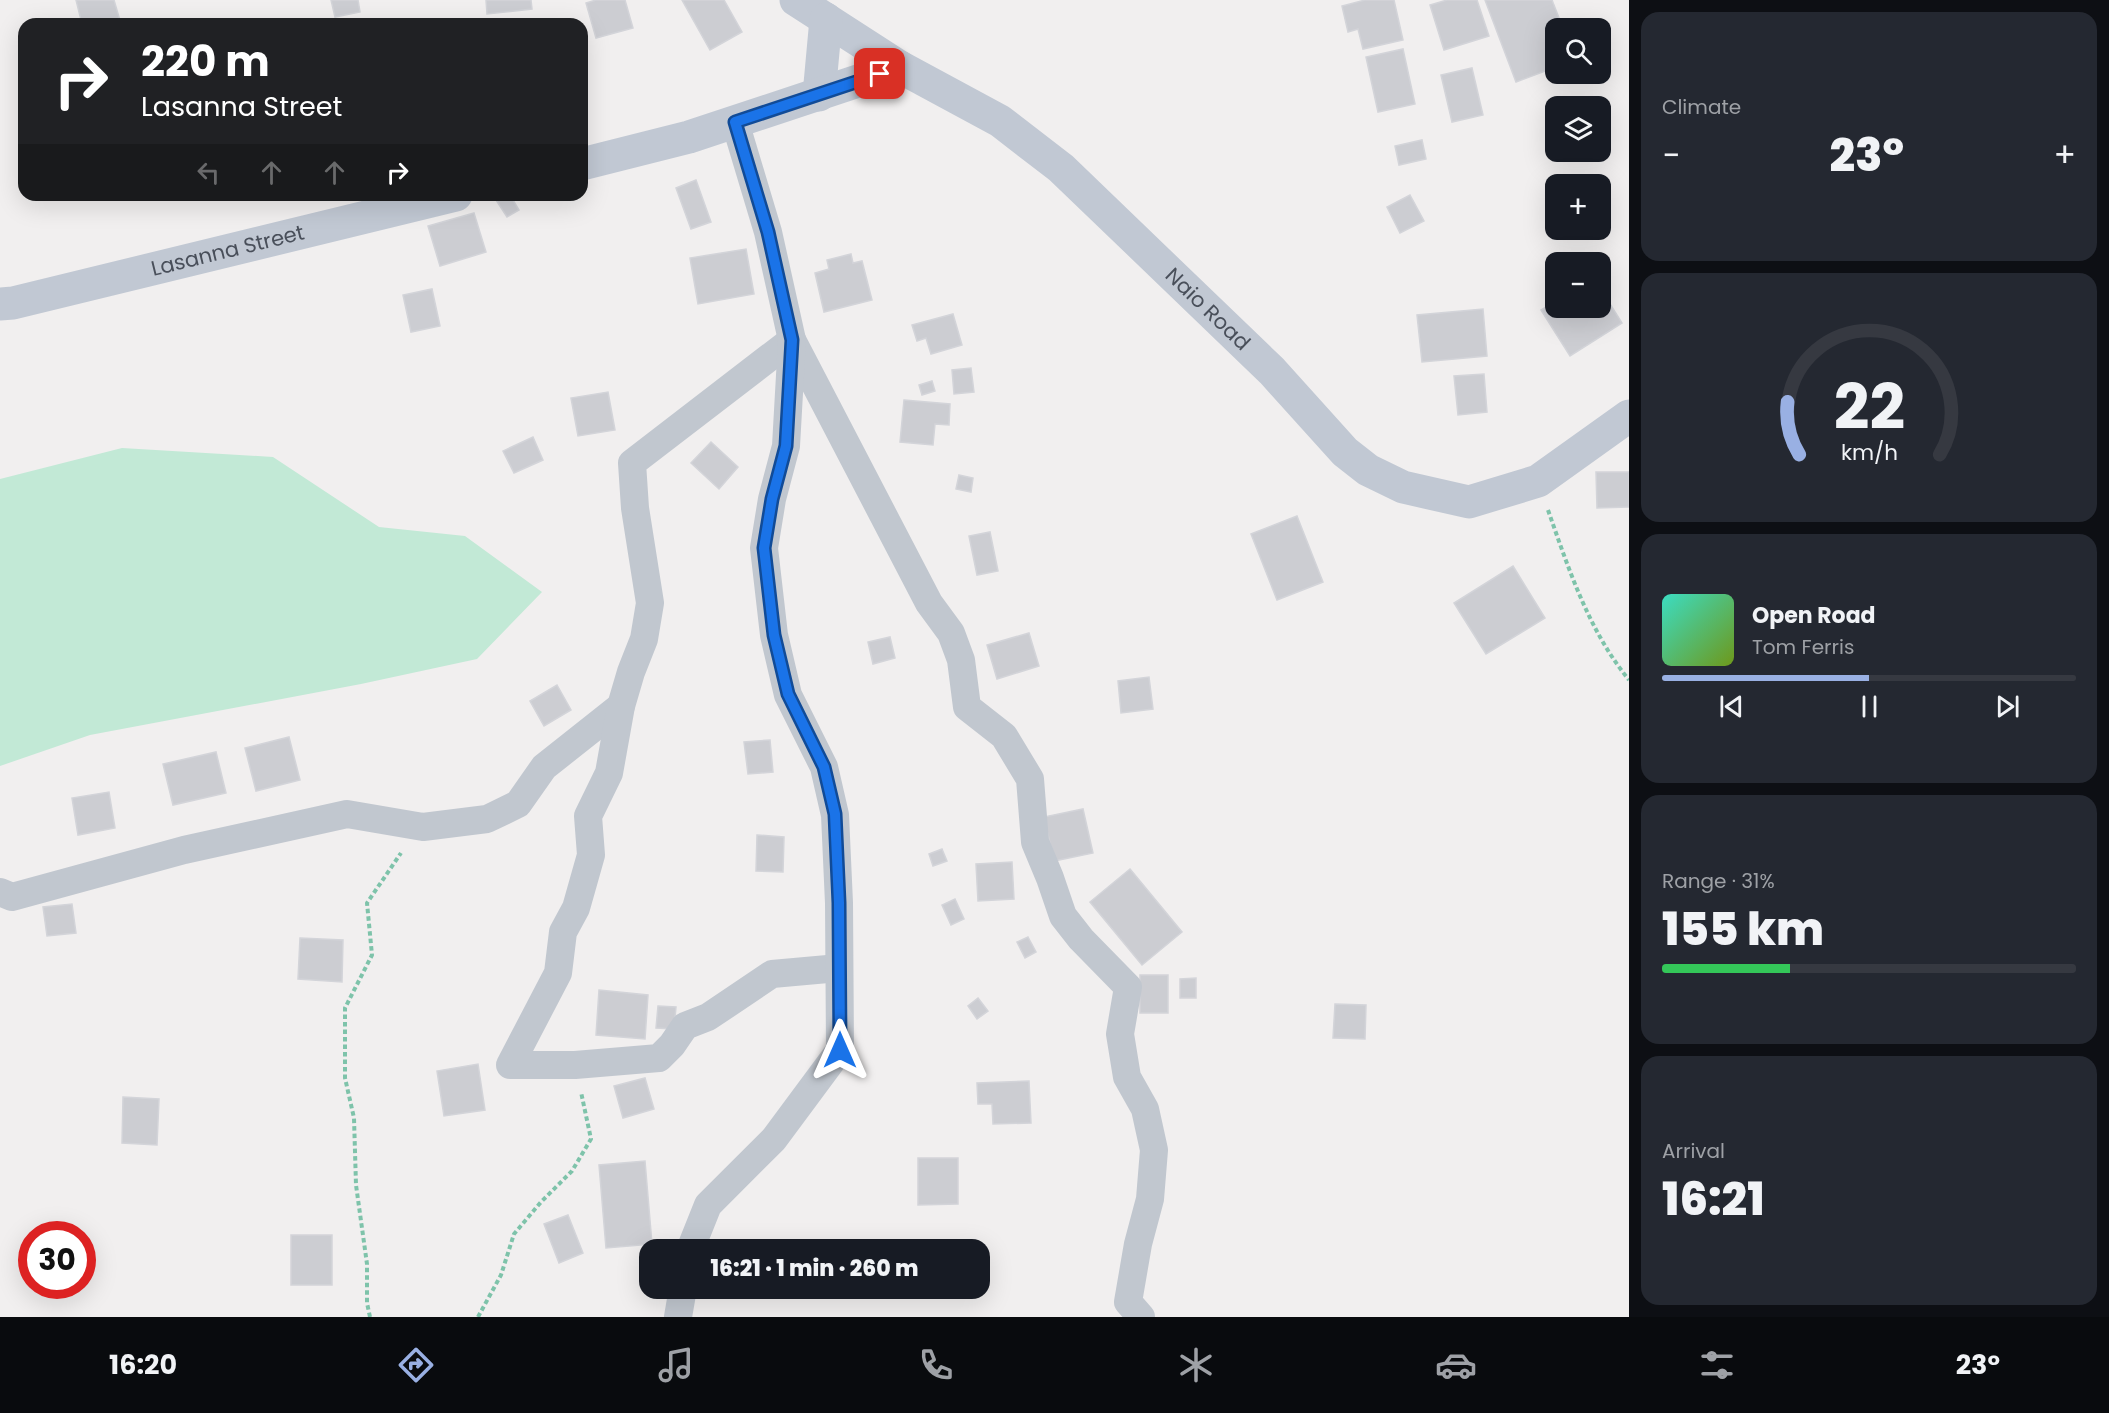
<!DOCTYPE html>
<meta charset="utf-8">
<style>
body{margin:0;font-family:Poppins,sans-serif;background:#242831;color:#f1f3f6;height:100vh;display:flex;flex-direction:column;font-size:22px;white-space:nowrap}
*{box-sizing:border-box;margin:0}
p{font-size:20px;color:#9ea1a6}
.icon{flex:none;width:33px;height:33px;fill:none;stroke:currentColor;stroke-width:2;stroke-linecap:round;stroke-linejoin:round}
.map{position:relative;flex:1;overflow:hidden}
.panel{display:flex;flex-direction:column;gap:12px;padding:12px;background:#0d0f14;width:480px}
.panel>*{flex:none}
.top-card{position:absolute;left:18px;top:18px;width:570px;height:183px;border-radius:18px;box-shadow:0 6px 24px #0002;background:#202124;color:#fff;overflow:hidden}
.buttons{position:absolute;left:1545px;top:18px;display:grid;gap:12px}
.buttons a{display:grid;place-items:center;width:66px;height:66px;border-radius:12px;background:#171b24;box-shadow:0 6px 24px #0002;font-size:30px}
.speed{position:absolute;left:18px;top:1221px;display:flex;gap:12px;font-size:30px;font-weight:700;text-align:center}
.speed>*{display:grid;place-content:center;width:78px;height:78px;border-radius:50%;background:#171b24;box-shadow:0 6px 24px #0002;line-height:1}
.speed .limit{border:9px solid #d22;background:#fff;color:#111}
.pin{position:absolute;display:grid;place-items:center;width:51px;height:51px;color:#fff;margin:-26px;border-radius:12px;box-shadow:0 3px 9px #0006}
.me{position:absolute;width:66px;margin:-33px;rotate:0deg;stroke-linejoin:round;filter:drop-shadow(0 0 4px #0008)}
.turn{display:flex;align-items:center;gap:21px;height:126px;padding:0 24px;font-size:27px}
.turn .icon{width:78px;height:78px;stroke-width:2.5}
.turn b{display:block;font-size:42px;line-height:51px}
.lanes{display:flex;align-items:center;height:57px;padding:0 24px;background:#0003;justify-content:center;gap:30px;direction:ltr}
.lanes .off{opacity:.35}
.big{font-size:45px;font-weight:800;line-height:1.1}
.panel .tile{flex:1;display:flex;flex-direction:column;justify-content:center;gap:9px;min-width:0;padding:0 21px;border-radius:18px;background:#242831}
.panel .dial{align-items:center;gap:0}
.dial svg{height:156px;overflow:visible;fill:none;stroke:#363941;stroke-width:7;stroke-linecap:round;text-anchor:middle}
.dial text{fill:#f1f3f6;stroke:none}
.song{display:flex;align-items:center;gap:18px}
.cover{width:72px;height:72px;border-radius:9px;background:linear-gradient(135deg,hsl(170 70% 55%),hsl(80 70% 35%))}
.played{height:6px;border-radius:3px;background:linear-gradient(90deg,#99b0e3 50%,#363941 50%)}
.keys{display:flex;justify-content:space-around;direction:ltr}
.heat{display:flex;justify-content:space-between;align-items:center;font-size:33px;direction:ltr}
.charge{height:9px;border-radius:4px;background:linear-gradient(90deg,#34c759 31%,#363941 0)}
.trip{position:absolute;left:639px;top:1239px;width:351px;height:60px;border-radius:18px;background:#171b24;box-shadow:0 6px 24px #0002;font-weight:800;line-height:60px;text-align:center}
.tabs{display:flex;height:96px;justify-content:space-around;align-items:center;background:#090b0e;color:#9ea1a6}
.tabs .icon{width:42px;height:42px}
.tabs .active{color:#99b0e3}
.tabs b{font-size:27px;color:#f1f3f6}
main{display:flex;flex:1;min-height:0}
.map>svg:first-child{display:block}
.green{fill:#c2e9d6}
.building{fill:#cccdd2;stroke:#d3d4d9;stroke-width:1.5}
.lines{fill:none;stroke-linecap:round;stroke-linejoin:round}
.path{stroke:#7ec3aa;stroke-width:4;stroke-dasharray:4.5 3;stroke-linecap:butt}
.street{stroke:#c1c7cf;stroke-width:28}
.secondary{stroke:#c1c8d3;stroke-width:33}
.route-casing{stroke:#114b97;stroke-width:15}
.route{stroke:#1a73e8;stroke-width:10}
.labels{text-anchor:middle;stroke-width:4.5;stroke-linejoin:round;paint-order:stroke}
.street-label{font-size:21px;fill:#494f5a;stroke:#fff}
</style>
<main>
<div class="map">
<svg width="1629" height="1317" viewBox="0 0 1629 1317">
<rect width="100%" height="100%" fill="#f1efef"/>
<path class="green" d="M122 448 273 457 379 527 465 536 542 592 477 659 361 684 90 735 0 766V479Z"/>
<g class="building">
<path d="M76 0H114L121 24H82Z"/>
<path d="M331 0H358L360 12 335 17Z"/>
<path d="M486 0H531L532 9 487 14Z"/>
<path d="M596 0H625L633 28 596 38 586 3Z"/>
<path d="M682 0H724L742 32 710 50Z"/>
<path d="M1365 0H1394L1403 40 1363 49 1358 29 1348 32 1342 6Z"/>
<path d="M1447 0H1477L1489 36 1444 50 1430 5Z"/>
<path d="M1485 0H1552L1563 28H1556V67L1516 82Z"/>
<path d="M1403 49 1415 104 1378 112 1366 57Z"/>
<path d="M1472 68 1483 115 1452 122 1441 75Z"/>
<path d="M1422 140 1426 159 1399 165 1395 146Z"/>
<path d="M696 180 711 222 691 229 676 188Z"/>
<path d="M503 195H510L519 210 507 217 496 200Z"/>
<path d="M1410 195 1424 221 1400 233 1387 207Z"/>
<path d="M474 213 486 252 440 266 428 226Z"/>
<path d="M746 249 754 294 698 304 690 258Z"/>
<path d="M851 254 853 263 862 261 872 300 824 312 815 273 829 269 827 260Z"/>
<path d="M1600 288 1622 323 1570 356 1541 310 1556 301V308H1600Z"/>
<path d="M432 289 440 326 411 332 403 295Z"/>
<path d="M1483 309 1487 356 1422 362 1417 315Z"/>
<path d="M953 314 962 345 931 354 926 338 917 341 912 325Z"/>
<path d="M971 368 974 392 954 394 952 370Z"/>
<path d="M1484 374 1487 412 1458 415 1454 376Z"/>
<path d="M932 381 935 391 922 395 919 385Z"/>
<path d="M608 392 615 430 578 436 571 398Z"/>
<path d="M904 400 950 404 949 425 935 424 933 445 900 442Z"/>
<path d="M533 437 543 460 514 473 503 451Z"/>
<path d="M711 442 738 467 719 489 691 463Z"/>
<path d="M1596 472H1629V507L1597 508Z"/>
<path d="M959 475 973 478 971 492 956 489Z"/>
<path d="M1297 516 1323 582 1277 600 1251 534Z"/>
<path d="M990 532 998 571 977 575 969 536Z"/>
<path d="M1513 566 1545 618 1486 654 1454 603Z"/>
<path d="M1029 633 1039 666 997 679 987 645Z"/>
<path d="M890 637 895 658 873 664 868 642Z"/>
<path d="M1149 677 1153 709 1121 713 1118 681Z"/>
<path d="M557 685 571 710 544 726 530 701Z"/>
<path d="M289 737 300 780 256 791 245 748Z"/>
<path d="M770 740 773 772 748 774 744 742Z"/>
<path d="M216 752 226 793 173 805 163 764Z"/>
<path d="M109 792 115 828 78 835 72 798Z"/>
<path d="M1083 809 1093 853 1054 861 1044 817Z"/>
<path d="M757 835 784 837 783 872 756 871Z"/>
<path d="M942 849 947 861 933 866 929 854Z"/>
<path d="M1012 862 1014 899 978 901 976 864Z"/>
<path d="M1130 869 1182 932 1142 965 1090 902Z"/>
<path d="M955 899 964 919 951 925 942 905Z"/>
<path d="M72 904 76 933 47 936 43 907Z"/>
<path d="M1028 937 1036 952 1025 958 1017 942Z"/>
<path d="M300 938 343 940 342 982 298 979Z"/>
<rect x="1140" y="975" width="28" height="38"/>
<path d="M1196 978V998H1180V979Z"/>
<path d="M599 990 648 995 645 1039 596 1035Z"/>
<path d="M978 998 988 1011 977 1019 968 1006Z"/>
<path d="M1335 1004 1366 1005 1365 1039 1333 1038Z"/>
<path d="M658 1006 676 1007 674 1029 656 1028Z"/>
<path d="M478 1064 485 1110 444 1116 437 1071Z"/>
<path d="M645 1078 654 1109 623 1118 614 1086Z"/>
<path d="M1029 1081 1031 1123 993 1124 992 1104H978L977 1083Z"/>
<path d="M123 1097 159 1099 157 1145 122 1143Z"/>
<path d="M918 1158H958V1204L918 1205Z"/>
<path d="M645 1161 652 1244 606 1248 599 1165Z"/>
<path d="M568 1215 583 1253 559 1263 544 1224Z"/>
<rect x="291" y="1235" width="41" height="50"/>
</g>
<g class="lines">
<g class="path">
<path d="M1548 510C1569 570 1589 631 1629 680"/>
<path d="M370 1317 367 1303V1264L356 1185 354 1118 345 1078V1008L372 955 367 903 401 853"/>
<path d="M478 1317 501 1275 514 1234 541 1202 572 1171 591 1139 581 1092"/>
</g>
<g class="street">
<path d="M0 892 12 897 184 850 347 814 423 827 487 819 518 804 544 767 621 706"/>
<path d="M839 968 772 974 708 1017 685 1026 672 1045 659 1058 575 1065H510L558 973 563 932 576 908 591 855 588 816 609 773 621 706 631 672 644 639 650 603 635 508 632 463 792 340 929 603 951 633 961 660 967 707 1004 736 1030 779 1035 842 1050 878 1063 916 1081 939 1128 987 1120 1034 1127 1077 1145 1109 1154 1150 1150 1199 1138 1244 1128 1302 1141 1317"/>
<path d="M690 1250 708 1205 774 1139 840 1050 839 903 835 815 824 767 788 695 774 635 764 548 772 499 786 446 792 340 768 232 735 122"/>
<path d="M678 1317 683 1288"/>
</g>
<g class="secondary">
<path id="s1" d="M796 0 900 67 1000 121 1061 168 1272 371 1345 452 1368 470 1403 487 1469 502 1538 481 1629 416"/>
<path d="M819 95 826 19"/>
<path d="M582 164 689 137 900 67"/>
<path id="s2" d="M0 304 13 303 456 195"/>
</g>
</g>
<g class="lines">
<defs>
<path id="route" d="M840 1050 839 903 835 814 824 767 788 694 774 635 764 548 772 499 786 446 792 340 768 232 735 122 880 74"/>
</defs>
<use href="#route" class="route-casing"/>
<use href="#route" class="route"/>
</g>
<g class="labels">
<g class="street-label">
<text dy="7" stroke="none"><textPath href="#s2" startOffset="234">Lasanna Street</textPath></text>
<text dy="7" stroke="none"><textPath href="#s1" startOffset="518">Naio Road</textPath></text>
</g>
</g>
</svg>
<div class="buttons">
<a><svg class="icon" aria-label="search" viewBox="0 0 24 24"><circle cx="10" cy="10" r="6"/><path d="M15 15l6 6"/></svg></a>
<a><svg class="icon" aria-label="layers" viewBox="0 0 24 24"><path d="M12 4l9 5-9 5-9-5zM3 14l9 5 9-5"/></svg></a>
<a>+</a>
<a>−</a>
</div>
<div class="speed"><div class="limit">30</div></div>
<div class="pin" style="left:880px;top:74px;background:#d93025"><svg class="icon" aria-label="arrive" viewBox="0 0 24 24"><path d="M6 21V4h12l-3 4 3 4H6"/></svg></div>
<svg class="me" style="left:840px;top:1050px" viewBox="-20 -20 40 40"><path d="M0-17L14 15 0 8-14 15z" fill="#1a73e8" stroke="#fff" stroke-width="4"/></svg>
<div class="trip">16:21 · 1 min · 260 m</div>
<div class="top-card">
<div class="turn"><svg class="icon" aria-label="right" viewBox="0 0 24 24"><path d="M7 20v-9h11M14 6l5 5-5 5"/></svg><div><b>220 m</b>Lasanna Street</div></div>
<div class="lanes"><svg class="icon off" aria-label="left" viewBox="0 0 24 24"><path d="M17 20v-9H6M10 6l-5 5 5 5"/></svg><svg class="icon off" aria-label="ahead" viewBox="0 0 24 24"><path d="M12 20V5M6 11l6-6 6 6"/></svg><svg class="icon off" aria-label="ahead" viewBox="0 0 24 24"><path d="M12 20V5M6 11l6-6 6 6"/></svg><svg class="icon" aria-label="right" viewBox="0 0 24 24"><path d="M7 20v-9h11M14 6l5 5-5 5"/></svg></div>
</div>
</div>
<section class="panel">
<div class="tile"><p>Climate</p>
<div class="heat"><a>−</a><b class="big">23°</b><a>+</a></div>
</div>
<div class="tile dial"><svg viewBox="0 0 100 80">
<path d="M14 69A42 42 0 1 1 86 69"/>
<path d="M14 69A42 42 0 0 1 8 42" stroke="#99b0e3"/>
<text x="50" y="56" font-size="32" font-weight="700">22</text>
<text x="50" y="72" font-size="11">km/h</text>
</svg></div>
<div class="tile">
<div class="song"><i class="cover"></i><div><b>Open Road</b><p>Tom Ferris</p></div></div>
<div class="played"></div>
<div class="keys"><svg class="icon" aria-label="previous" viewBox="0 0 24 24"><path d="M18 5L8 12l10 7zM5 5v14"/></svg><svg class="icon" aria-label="pause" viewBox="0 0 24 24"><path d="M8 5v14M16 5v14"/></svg><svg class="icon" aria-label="next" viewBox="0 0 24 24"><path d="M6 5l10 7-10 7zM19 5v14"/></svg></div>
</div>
<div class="tile"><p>Range · 31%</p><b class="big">155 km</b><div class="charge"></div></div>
<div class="tile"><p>Arrival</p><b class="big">16:21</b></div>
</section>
</main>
<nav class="tabs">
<b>16:20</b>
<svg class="icon active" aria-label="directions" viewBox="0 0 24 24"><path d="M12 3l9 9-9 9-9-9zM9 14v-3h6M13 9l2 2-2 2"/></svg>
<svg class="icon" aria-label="music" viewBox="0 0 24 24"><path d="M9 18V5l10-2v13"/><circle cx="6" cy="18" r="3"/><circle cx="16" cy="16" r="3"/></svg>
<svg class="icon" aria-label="phone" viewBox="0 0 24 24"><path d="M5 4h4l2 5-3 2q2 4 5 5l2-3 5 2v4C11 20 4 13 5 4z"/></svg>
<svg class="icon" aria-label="climate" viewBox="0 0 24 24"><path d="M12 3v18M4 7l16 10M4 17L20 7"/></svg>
<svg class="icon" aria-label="car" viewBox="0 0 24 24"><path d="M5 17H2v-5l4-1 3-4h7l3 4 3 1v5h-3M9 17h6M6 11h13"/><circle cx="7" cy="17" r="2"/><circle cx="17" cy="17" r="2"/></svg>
<svg class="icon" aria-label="filters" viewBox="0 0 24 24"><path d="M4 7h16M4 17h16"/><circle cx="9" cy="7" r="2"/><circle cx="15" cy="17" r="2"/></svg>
<b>23°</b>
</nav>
